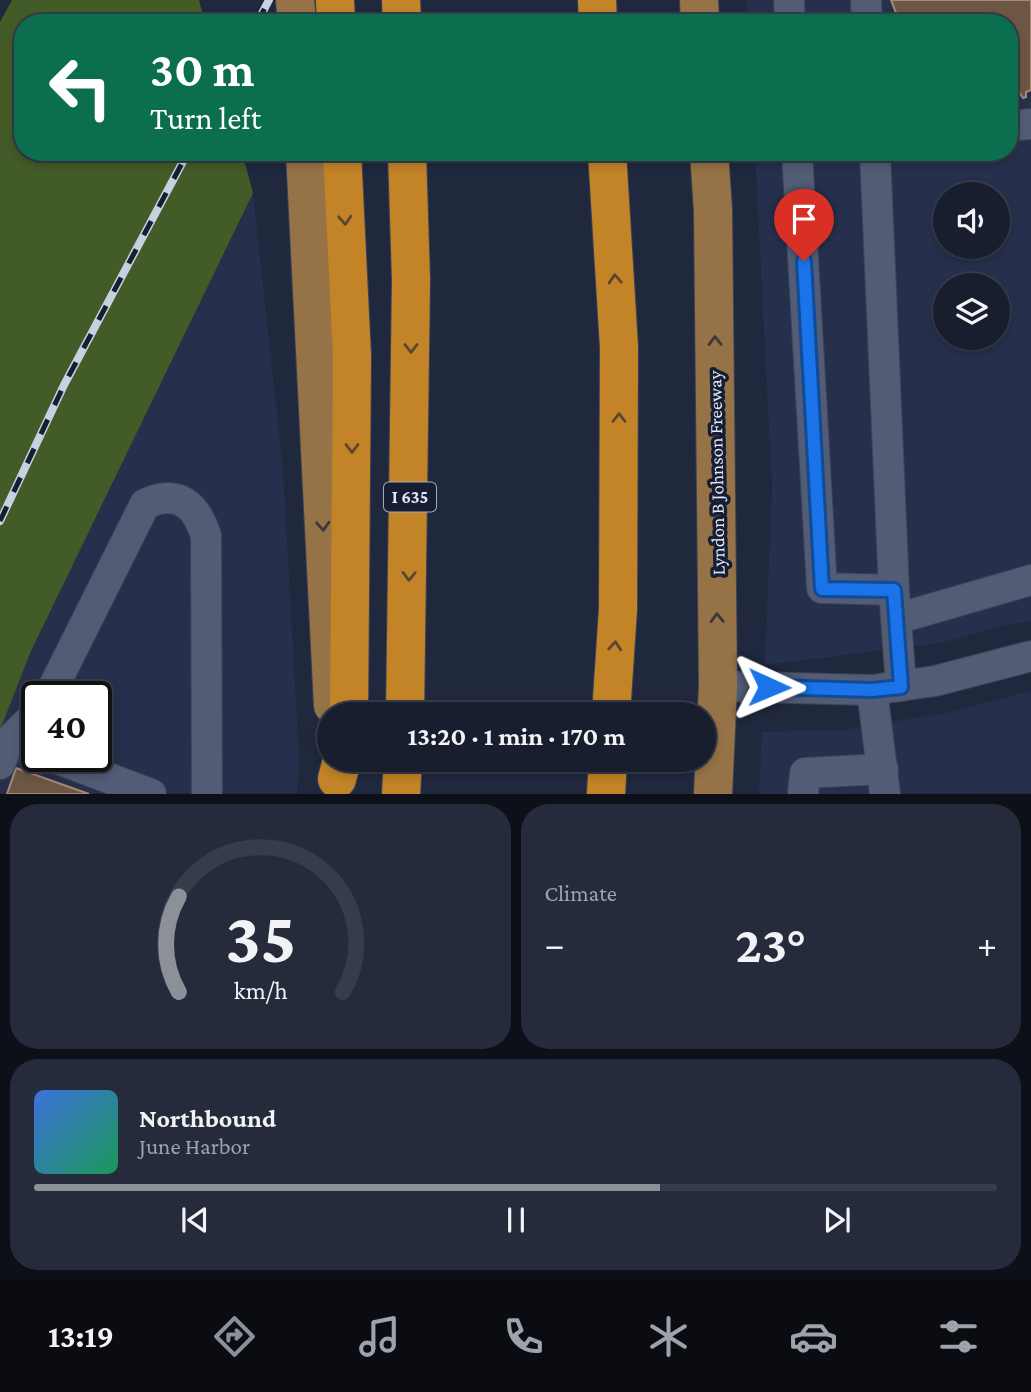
<!DOCTYPE html>
<meta charset="utf-8">
<style>
body{margin:0;font-family:"Crimson Pro",serif;background:#252b3a;color:#f1f3f6;height:100vh;display:flex;flex-direction:column;font-size:26px;white-space:nowrap}
*{box-sizing:border-box;margin:0}
p{font-size:23px;color:#9fa2aa}
.icon{flex:none;width:38px;height:38px;fill:none;stroke:currentColor;stroke-width:2;stroke-linecap:round;stroke-linejoin:round}
.map{position:relative;height:794px;overflow:hidden}
.sheet{display:flex;flex-direction:column;gap:10px;padding:10px;background:#0d1019;flex:1}
.sheet>*{flex:none}
.banner{position:absolute;left:14px;top:14px;width:1004px;height:147px;border-radius:28px;box-shadow:0 4px 10px #0003,0 0 0 2px #363c4a;background:#0b6e4f;color:#fff;overflow:hidden}
.tools{position:absolute;left:933px;top:182px;display:grid;gap:14px}
.tools a{display:grid;place-items:center;width:77px;height:77px;border-radius:50%;background:#181e2e;box-shadow:0 4px 10px #0003,0 0 0 2px #363c4a;font-size:35px}
.speed{position:absolute;left:21px;top:681px;display:flex;gap:14px;font-size:35px;font-weight:700;text-align:center}
.speed>*{display:grid;place-content:center;width:91px;height:91px;border-radius:50%;background:#181e2e;box-shadow:0 4px 10px #0003,0 0 0 2px #363c4a;line-height:1}
.speed .limit{border:4px solid #111;border-radius:10px;background:#fff;color:#111}
.pin{position:absolute;display:grid;place-items:center;width:60px;height:60px;color:#fff;margin:-72px -30px;border-radius:50% 50% 50% 0;rotate:-45deg;box-shadow:0 0 7px #0007}
.pin .icon{rotate:45deg}
.me{position:absolute;width:77px;margin:-38px;rotate:91deg;stroke-linejoin:round;filter:drop-shadow(0 0 5px #0008)}
.turn{display:flex;align-items:center;gap:24px;height:147px;padding:0 21px;font-size:32px}
.turn .icon{width:91px;height:91px;stroke-width:2.5}
.turn b{display:block;font-size:49px;line-height:60px}
.big{font-size:52px;font-weight:700;line-height:1.1}
.sheet .widget{flex:1;display:flex;flex-direction:column;justify-content:center;gap:10px;min-width:0;padding:0 24px;border-radius:28px;background:#252b3a}
.sheet .dial{align-items:center;gap:0}
.dial svg{height:182px;overflow:visible;fill:none;stroke:#363c4a;stroke-width:7;stroke-linecap:round;text-anchor:middle}
.dial text{fill:#f1f3f6;stroke:none}
.song{display:flex;align-items:center;gap:21px}
.cover{width:84px;height:84px;border-radius:10px;background:linear-gradient(135deg,hsl(220 70% 55%),hsl(150 70% 35%))}
.played{height:7px;border-radius:4px;background:linear-gradient(90deg,#8c9099 65%,#363c4a 65%)}
.keys{display:flex;justify-content:space-around;direction:ltr}
.heat{display:flex;justify-content:space-between;align-items:center;font-size:38px;direction:ltr}
.sheet .tiles{flex:1;display:grid;gap:10px;grid-template-columns:1fr 1fr}
.widget:last-child{grid-column:span 2}
.trip{position:absolute;left:317px;top:702px;width:399px;height:70px;border-radius:35px;background:#181e2e;box-shadow:0 4px 10px #0003,0 0 0 2px #363c4a;font-weight:700;line-height:70px;text-align:center}
.menu{display:flex;height:112px;justify-content:space-around;align-items:center;background:#0a0c12;color:#9fa2aa}
.menu .icon{width:49px;height:49px}
.menu .selected{color:#8c9099}
.menu b{font-size:32px;color:#f1f3f6}
.map>svg:first-child{display:block}
.built{fill:#26304c;fill-rule:evenodd}
.green{fill:#435b27}
.building{fill:#6d5643;stroke:#a38a75;stroke-width:2}
.lines{fill:none;stroke-linecap:round;stroke-linejoin:round}
.minor-casing{stroke:#3e4457;stroke-width:32}
.major-casing{stroke:#3e4457;stroke-width:40}
.highway-casing{stroke:#3e4457;stroke-width:40}
.minor{stroke:#525c75;stroke-width:30}
.major{stroke:#967346;stroke-width:38}
.highway{stroke:#c38327;stroke-width:38}
.rail-casing{stroke:#c9d0e0;stroke-width:8}
.rail{stroke:#171e34;stroke-width:5;stroke-dasharray:16;stroke-linecap:butt}
.oneway{stroke:#5c462f}
.oneway2{stroke:#3d3839}
.route-casing{stroke:#114b97;stroke-width:18}
.route{stroke:#1a73e8;stroke-width:12}
.labels{text-anchor:middle;stroke-width:7;stroke-linejoin:round;paint-order:stroke}
.shield{fill:#171e34;stroke:#a5abbc;stroke-width:2}
.shield-label{font-size:18px;font-weight:bold;fill:#e2e8f7}
.street-label{font-size:19px;fill:#e2e8f7;stroke:#171e34}
</style>
<div class="map">
<svg width="1031" height="794" viewBox="0 0 1031 794">
<rect width="100%" height="100%" fill="#20283e"/>
<g class="built">
<path d="M747 0H1031V621L997 627 940 643 765 665 772 486 755 152H1010V23H748ZM945 194H998V247H945ZM945 285H998V338H945Z"/>
<path d="M253 193 283 471 299 758 297 793H0V730L31 651ZM37 696H96V756H37Z"/>
<path d="M1031 691V793L759 794 762 732 844 730 946 713Z"/>
</g>
<path class="green" d="M12 0H199L205 23H23V152H242L253 193 31 651 0 730V22Z"/>
<g class="building">
<path d="M891 0H1031V90L1026 92V97L1023 98 1017 89 1010 86V23H900Z"/>
<path d="M16 768 89 794H7Z"/>
</g>
<g class="lines">
<defs>
<g id="minor">
<path d="M789 0 790 23"/>
<path d="M866 0 867 23"/>
<path d="M1010 126 1031 124"/>
<path d="M797 152 822 588 894 590 901 686"/>
<path d="M875 152 894 590"/>
<path d="M896 619 1031 580"/>
<path d="M718 686 872 690 935 681 1031 656"/>
<path d="M872 690 885 794"/>
<path d="M49 696 145 504C178 489 196 504 206 536L207 794"/>
<path d="M50 756 151 794"/>
<path d="M0 764 9 741 37 713"/>
<path d="M803 794 805 773 883 769"/>
</g>
<g id="major">
<path d="M295 0 297 23"/>
<path d="M699 0 700 23"/>
<path d="M305 152 333 705"/>
<path d="M709 152 713 210 718 686 713 794"/>
</g>
<g id="highway">
<path d="M335 0 336 23"/>
<path d="M401 0 402 23"/>
<path d="M597 0 598 23"/>
<path d="M342 152 352 356 349 714"/>
<path d="M607 152 619 347 618 609 611 714"/>
<path d="M405 714 411 280 407 152"/>
<path d="M337 779 342 760"/>
<path d="M401 794 403 760"/>
<path d="M606 794 608 760"/>
</g>
</defs>
<use href="#minor" class="minor-casing"/>
<use href="#major" class="major-casing"/>
<use href="#highway" class="highway-casing"/>
<use href="#minor" class="minor"/>
<use href="#major" class="major"/>
<use href="#highway" class="highway"/>
<defs>
<g id="rail">
<path d="M257 23 269 0"/>
<path d="M0 521 64 385 188 152"/>
</g>
</defs>
<use href="#rail" class="rail-casing"/>
<use href="#rail" class="rail"/>
</g>
<defs><path id="oneway-chevron" d="M-2-3.5L2.5 0L-2 3.5" fill="none" stroke-width="1.6" stroke-linecap="round" stroke-linejoin="round" transform="scale(1.75)"/></defs>
<g class="oneway">
<use href="#oneway-chevron" transform="translate(345 220) rotate(87)"/>
<use href="#oneway-chevron" transform="translate(615 279) rotate(-94)"/>
<use href="#oneway-chevron" transform="translate(411 348) rotate(90)"/>
<use href="#oneway-chevron" transform="translate(619 418) rotate(-90)"/>
<use href="#oneway-chevron" transform="translate(352 448) rotate(90)"/>
<use href="#oneway-chevron" transform="translate(409 576) rotate(91)"/>
<use href="#oneway-chevron" transform="translate(615 646) rotate(-86)"/>
</g>
<g class="oneway2">
<use href="#oneway-chevron" transform="translate(715 341) rotate(-91)"/>
<use href="#oneway-chevron" transform="translate(323 526) rotate(87)"/>
<use href="#oneway-chevron" transform="translate(717 618) rotate(-91)"/>
</g>
<g class="lines">
<defs>
<path id="route" d="M769 687 872 690 901 687 894 590 822 589 804 261"/>
</defs>
<use href="#route" class="route-casing"/>
<use href="#route" class="route"/>
</g>
<g class="labels">
<rect class="shield" x="384" y="482.5" width="52" height="29" rx="5"/>
<g class="shield-label">
<text x="410" y="503">I 635</text>
</g>
<g class="street-label">
<text transform="translate(716 473) rotate(-91)" y="7">Lyndon B Johnson Freeway</text>
</g>
</g>
</svg>
<div class="tools">
<a><svg class="icon" aria-label="sound" viewBox="0 0 24 24"><path d="M4 9h4l5-4v14l-5-4H4zM17 9q2 3 0 6"/></svg></a>
<a><svg class="icon" aria-label="layers" viewBox="0 0 24 24"><path d="M12 4l9 5-9 5-9-5zM3 14l9 5 9-5"/></svg></a>
</div>
<div class="speed"><div class="limit">40</div></div>
<div class="pin" style="left:804px;top:261px;background:#d93025"><svg class="icon" aria-label="arrive" viewBox="0 0 24 24"><path d="M6 21V4h12l-3 4 3 4H6"/></svg></div>
<svg class="me" style="left:769px;top:687px" viewBox="-20 -20 40 40"><path d="M0-17L14 15 0 8-14 15z" fill="#1a73e8" stroke="#fff" stroke-width="4"/></svg>
<div class="trip">13:20 · 1 min · 170 m</div>
<div class="banner">
<div class="turn"><svg class="icon" aria-label="left" viewBox="0 0 24 24"><path d="M17 20v-9H6M10 6l-5 5 5 5"/></svg><div><b>30 m</b>Turn left</div></div>
</div>
</div>
<section class="sheet">
<div class="tiles">
<div class="widget dial"><svg viewBox="0 0 100 80">
<path d="M14 69A42 42 0 1 1 86 69"/>
<path d="M14 69A42 42 0 0 1 14 27" stroke="#8c9099"/>
<text x="50" y="56" font-size="32" font-weight="700">35</text>
<text x="50" y="72" font-size="11">km/h</text>
</svg></div>
<div class="widget"><p>Climate</p>
<div class="heat"><a>−</a><b class="big">23°</b><a>+</a></div>
</div>
<div class="widget">
<div class="song"><i class="cover"></i><div><b>Northbound</b><p>June Harbor</p></div></div>
<div class="played"></div>
<div class="keys"><svg class="icon" aria-label="previous" viewBox="0 0 24 24"><path d="M18 5L8 12l10 7zM5 5v14"/></svg><svg class="icon" aria-label="pause" viewBox="0 0 24 24"><path d="M8 5v14M16 5v14"/></svg><svg class="icon" aria-label="next" viewBox="0 0 24 24"><path d="M6 5l10 7-10 7zM19 5v14"/></svg></div>
</div>
</div>
</section>
<nav class="menu">
<b>13:19</b>
<svg class="icon selected" aria-label="directions" viewBox="0 0 24 24"><path d="M12 3l9 9-9 9-9-9zM9 14v-3h6M13 9l2 2-2 2"/></svg>
<svg class="icon" aria-label="music" viewBox="0 0 24 24"><path d="M9 18V5l10-2v13"/><circle cx="6" cy="18" r="3"/><circle cx="16" cy="16" r="3"/></svg>
<svg class="icon" aria-label="phone" viewBox="0 0 24 24"><path d="M5 4h4l2 5-3 2q2 4 5 5l2-3 5 2v4C11 20 4 13 5 4z"/></svg>
<svg class="icon" aria-label="climate" viewBox="0 0 24 24"><path d="M12 3v18M4 7l16 10M4 17L20 7"/></svg>
<svg class="icon" aria-label="car" viewBox="0 0 24 24"><path d="M5 17H2v-5l4-1 3-4h7l3 4 3 1v5h-3M9 17h6M6 11h13"/><circle cx="7" cy="17" r="2"/><circle cx="17" cy="17" r="2"/></svg>
<svg class="icon" aria-label="filters" viewBox="0 0 24 24"><path d="M4 7h16M4 17h16"/><circle cx="9" cy="7" r="2"/><circle cx="15" cy="17" r="2"/></svg>
</nav>
